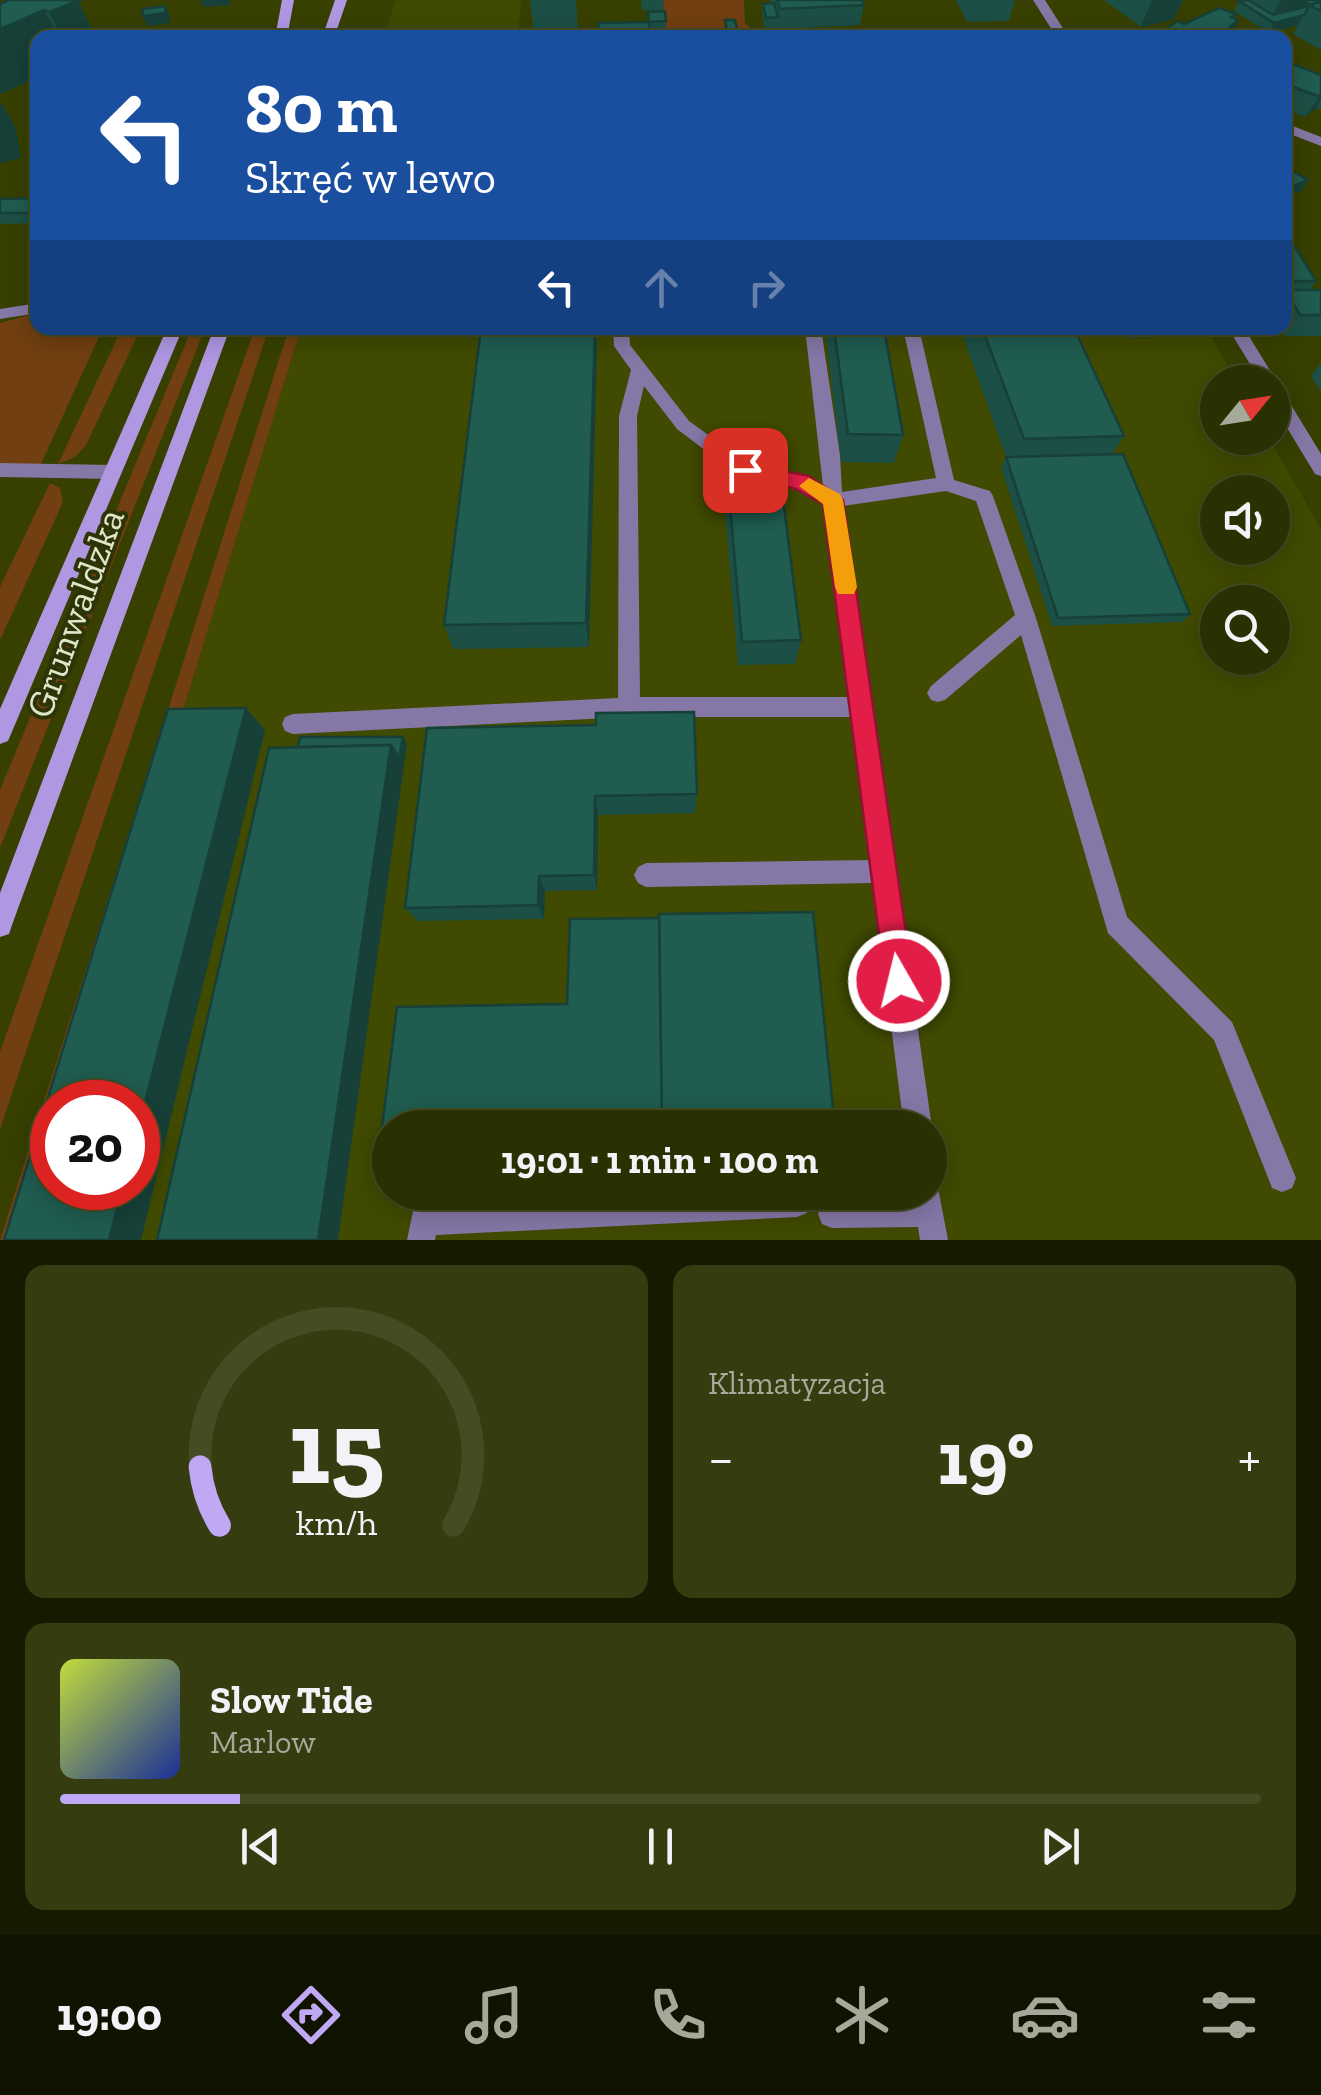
<!DOCTYPE html>
<html lang="pl">
<meta charset="utf-8">
<style>
body{margin:0;font-family:"Zilla Slab",serif;background:#353c10;color:#f1f3f6;height:100vh;display:flex;flex-direction:column;font-size:38px;white-space:nowrap}
*{box-sizing:border-box;margin:0}
p{font-size:32px;color:#a5a999}
.icon{flex:none;width:55px;height:55px;fill:none;stroke:currentColor;stroke-width:2;stroke-linecap:round;stroke-linejoin:round}
.map{position:relative;height:1240px;overflow:hidden}
.drawer{display:flex;flex-direction:column;gap:25px;padding:25px;background:#171a01;flex:1}
.drawer>*{flex:none}
.guide{position:absolute;left:30px;top:30px;width:1262px;height:305px;border-radius:20px;box-shadow:0 5px 25px #0003,0 0 0 2px #454b23;background:#1a4fa0;color:#fff;overflow:hidden}
.needle{width:65px;rotate:60deg}
.tools{position:absolute;left:1200px;top:365px;display:grid;gap:20px}
.tools a{display:grid;place-items:center;width:90px;height:90px;border-radius:50%;background:#293001;box-shadow:0 5px 25px #0003,0 0 0 2px #454b23;font-size:50px}
.speed{position:absolute;left:30px;top:1080px;display:flex;gap:20px;font-size:50px;font-weight:700;text-align:center}
.speed>*{display:grid;place-content:center;width:130px;height:130px;border-radius:50%;background:#293001;box-shadow:0 5px 25px #0003,0 0 0 2px #454b23;line-height:1}
.speed .limit{border:15px solid #d22;background:#fff;color:#111}
.pin{position:absolute;display:grid;place-items:center;width:85px;height:85px;color:#fff;margin:-42px;border-radius:20px;box-shadow:0 5px 15px #0006}
.me{position:absolute;width:110px;margin:-55px;rotate:352deg;stroke-linejoin:round;filter:drop-shadow(0 0 8px #0008)}
.turn{display:flex;align-items:center;gap:35px;height:210px;padding:0 50px;font-size:45px}
.turn .icon{width:130px;height:130px;stroke-width:2.5}
.turn b{display:block;font-size:70px;line-height:85px}
.lanes{display:flex;align-items:center;height:95px;padding:0 50px;background:#0003;justify-content:center;gap:50px;direction:ltr}
.lanes .off{opacity:.35}
.big{font-size:75px;font-weight:700;line-height:1.1}
.drawer .widget{flex:1;display:flex;flex-direction:column;justify-content:center;gap:15px;min-width:0;padding:0 35px;border-radius:20px;background:#353c10}
.drawer .dial{align-items:center;gap:0}
.dial svg{height:260px;overflow:visible;fill:none;stroke:#454b23;stroke-width:7;stroke-linecap:round;text-anchor:middle}
.dial text{fill:#f1f3f6;stroke:none}
.song{display:flex;align-items:center;gap:30px}
.cover{width:120px;height:120px;border-radius:15px;background:linear-gradient(135deg,hsl(70 70% 55%),hsl(230 70% 35%))}
.played{height:10px;border-radius:5px;background:linear-gradient(90deg,#c0a8f4 15%,#454b23 15%)}
.keys{display:flex;justify-content:space-around;direction:ltr}
.heat{display:flex;justify-content:space-between;align-items:center;font-size:55px;direction:ltr}
.drawer .tiles{flex:1;display:grid;gap:25px;grid-template-columns:1fr 1fr}
.widget:last-child{grid-column:span 2}
.trip{position:absolute;left:372px;top:1110px;width:575px;height:100px;border-radius:50px;background:#293001;box-shadow:0 5px 25px #0003,0 0 0 2px #454b23;font-weight:700;line-height:100px;text-align:center}
.tab-bar{display:flex;height:160px;justify-content:space-around;align-items:center;background:#101300;color:#a5a999}
.tab-bar .icon{width:70px;height:70px}
.tab-bar .selected{color:#c0a8f4}
.tab-bar b{font-size:45px;color:#f1f3f6}
.map>svg:first-child{display:block}
.built{fill:#404a00;fill-rule:evenodd}
.green{fill:#713f11}
.lines{fill:none;stroke-linecap:round;stroke-linejoin:round}
.service{fill:#8577a6;fill-rule:evenodd}
.minor{fill:#8577a6;fill-rule:evenodd}
.secondary{fill:#af97e2;fill-rule:evenodd}
.wall{fill:#1c4f45}
.shaded-wall{fill:#164038}
.building{fill:#205c50;stroke:#164038;stroke-width:2.5}
.route{fill:#e11d48;stroke:#92132f;stroke-width:2.5}
.slow{fill:#f59e0b}
.labels{text-anchor:middle;stroke-width:8;stroke-linejoin:round;paint-order:stroke}
.street-label{font-size:38px;fill:#e0e7c9;stroke:#2d3408}
</style>
<div class="map">
<svg width="1321" height="1240" viewBox="0 0 1321 1240">
<rect width="100%" height="100%" fill="#374001"/>
<g class="built">
<path d="M396 0H521L518 37H384Z"/>
<path d="M301 328H1120L1126 338 1210 335 1237 382H1218V438H1269L1321 529V1240H20L52 1188H138V1102H62ZM1218 492H1272V548H1218ZM1218 602H1272V658H1218ZM390 1128H930V1192H390Z"/>
</g>
<g class="green">
<path d="M662 0H744L745 23 755 32 725 25 726 37H667Z"/>
<path d="M37 313 38 328H103L40 466 0 465V323Z"/>
<path d="M122 328H141L86 445 75 457 58 464Z"/>
<path d="M192 328H205L0 848V790Z"/>
<path d="M255 328H269L0 1129V1052Z"/>
<path d="M289 328H301L62 1102H52L20 1240H0Z"/>
<path d="M50 483 60 488 63 502 0 640V587Z"/>
</g>
<g class="lines">
<g class="service">
<path d="M613 328H629L630 345 689 421 750 465 802 475 823 486 805 328H821L840 455 842 492 936 478 903 328H919L954 480 990 491 993 496 1036 618 1127 917 1232 1022 1296 1178 1292 1188 1282 1192 1272 1188 1214 1040 1108 933 1021 635 945 700 938 702 931 700 927 693 931 686 1015 615 976 501 946 491 843 506 932 1128 930 1132V1128H904L873 883 646 887 638 883 634 875 638 867 646 863 870 860 852 717H629L293 734 285 731 282 724 285 717 293 714 618 698 619 416 631 370 614 346ZM644 386 677 429 739 476 798 488 824 504 849 697H640L637 416Z"/>
<path d="M930 1179 937 1182 948 1240H920L918 1227 832 1228 822 1224 818 1214 822 1204 832 1200 914 1199 913 1192H930Z"/>
<path d="M722 1192H806L811 1203 807 1213 797 1217 436 1235 435 1240H407L413 1211 423 1207Z"/>
</g>
<g class="minor">
<path d="M1033 0H1045L1069 38H1057Z"/>
<path d="M1285 123 1321 137V146L1285 132Z"/>
<path d="M38 303V313L0 319V309Z"/>
<path d="M1228 328H1244L1321 454V476L1315 474 1272 403V382H1261Z"/>
<path d="M0 463 113 465 122 472 113 479 0 477Z"/>
</g>
<g class="secondary">
<path d="M282 0H294L287 38H275Z"/>
<path d="M335 0H347L334 38H322Z"/>
<path d="M167 328H183L11 734 8 741 0 744V709Z"/>
<path d="M214 328H230L12 925 9 934 0 937V893Z"/>
</g>
</g>
<g class="wall">
<path d="M9 0 79 3 96 38H38V77L0 94Z"/>
<path d="M530 0H576L578 34 534 36Z"/>
<path d="M641 0H664L663 10H642Z"/>
<path d="M770 0H862L864 5 860 25 777 29V28H765L762 14 763 4 770 3Z"/>
<path d="M956 0H1015L1009 21 967 22Z"/>
<path d="M1104 0H1183L1174 19 1141 27Z"/>
<path d="M1242 0H1316L1321 2V50L1293 34 1298 25 1269 33 1234 11 1239 1Z"/>
<path d="M648 12 666 21V31L650 32 651 38H599L598 23 648 22Z"/>
<path d="M1234 18 1230 38H1161L1164 30 1184 24Z"/>
<path d="M725 20 737 30V38H726Z"/>
<path d="M1285 61 1321 75V109L1316 108 1305 117 1285 109Z"/>
<path d="M38 198V223L0 224V199Z"/>
<path d="M1285 242 1316 281 1310 290H1321V336H1285L1281 328H1285Z"/>
<path d="M825 328H884L903 435 894 463 841 462Z"/>
<path d="M960 328H1074L1124 436 1112 454 1190 614 1182 622 1052 626 1001 467 1006 457Z"/>
<path d="M1120 328H1194L1188 336 1126 338Z"/>
<path d="M597 346 589 647 453 649 444 625Z"/>
<path d="M1321 363V392L1311 376Z"/>
<path d="M728 484 801 640 795 664 738 665 725 511Z"/>
<path d="M427 728 697 794 695 813 598 815 597 890 545 891 544 919 418 921 405 908Z"/>
</g>
<g class="shaded-wall">
<path d="M60 0H84L79 3 96 38H62L49 12Z"/>
<path d="M200 0H230V5L203 7Z"/>
<path d="M1152 0H1183L1174 19 1141 27Z"/>
<path d="M1281 0H1314L1309 5 1298 25 1269 33 1274 23 1270 20Z"/>
<path d="M165 6 170 16V23L147 26 143 16Z"/>
<path d="M44 10 59 38H38V77L0 94V29Z"/>
<path d="M1236 14 1229 28 1238 20 1230 38H1218L1231 17Z"/>
<path d="M1321 94V99L1316 108 1305 117Z"/>
<path d="M0 101 15 126 21 158 0 163Z"/>
<path d="M1308 180 1301 191 1285 197 1290 187Z"/>
<path d="M595 328 597 346 589 647 586 623Z"/>
<path d="M246 708 265 730 141 1240H109L122 1188H138V1129Z"/>
<path d="M403 737 407 744 404 765 400 758Z"/>
<path d="M391 745 404 765 338 1240H318Z"/>
<path d="M595 796 598 815 597 890 594 875Z"/>
<path d="M539 876 545 891 544 919 538 905Z"/>
</g>
<g class="building">
<path d="M9 0H77L78 1 49 12 44 10 0 29V4Z"/>
<path d="M777 0H862L864 5 780 9Z"/>
<path d="M1248 0 1273 15 1309 6 1304 15 1274 23 1239 1Z"/>
<path d="M1302 0H1316L1320 2 1310 5Z"/>
<path d="M1321 2V11L1309 5Z"/>
<path d="M774 3 778 17 766 18 763 4Z"/>
<path d="M165 6 166 13 143 16 142 9Z"/>
<path d="M1219 8 1236 14 1231 17 1238 20 1218 38H1182L1164 30 1178 21 1184 24Z"/>
<path d="M665 11 666 21 649 22 648 12Z"/>
<path d="M725 20H735L737 30H727Z"/>
<path d="M649 22 650 31 599 32 598 23Z"/>
<path d="M1257 29 1273 38H1251L1247 36Z"/>
<path d="M1285 61 1321 75V94L1318 96 1285 84Z"/>
<path d="M1285 167 1308 180 1290 187 1285 184Z"/>
<path d="M38 198V205L34 213H0V199Z"/>
<path d="M1285 242H1292L1316 281H1285Z"/>
<path d="M1285 290H1321V315H1300Z"/>
<path d="M481 328H595L586 623 444 625Z"/>
<path d="M834 328H884L903 435 848 434Z"/>
<path d="M982 328H1074L1124 436 1024 439Z"/>
<path d="M1123 454 1190 614 1058 618 1006 457Z"/>
<path d="M781 483 801 640 742 642 728 484Z"/>
<path d="M246 708 138 1129V1102H52V1188H122L109 1240H4L168 709Z"/>
<path d="M694 712 697 794 595 796 594 875 539 876 538 905 405 908 427 728 596 725V713Z"/>
<path d="M300 737H403L399 758 391 745 298 747Z"/>
<path d="M391 745 318 1240H157L269 748Z"/>
<path d="M813 912 835 1128H662L659 914Z"/>
<path d="M659 918 662 1128H390V1176H376L397 1007 567 1004 570 919Z"/>
</g>
<path class="route" d="M745 463 809 476 843 500 913 981 909 991 899 996 889 991 885 981 823 504 796 489 738 476V465Z"/>
<path class="slow" d="M809 478 840 494 843 500 857 587 854 594H838L835 587 823 504 799 486Z"/>
<g class="labels">
<g class="street-label">
<text transform="translate(75 613) rotate(-70)" y="13">Grunwaldzka</text>
</g>
</g>
</svg>
<div class="tools">
<a><svg class="needle" viewBox="-14 -14 28 28"><path d="M0-13l5 13h-10z" fill="#e53935"/><path d="M0 13l5-13h-10z" fill="#a5a999"/></svg></a>
<a><svg class="icon" aria-label="sound" viewBox="0 0 24 24"><path d="M4 9h4l5-4v14l-5-4H4zM17 9q2 3 0 6"/></svg></a>
<a><svg class="icon" aria-label="search" viewBox="0 0 24 24"><circle cx="10" cy="10" r="6"/><path d="M15 15l6 6"/></svg></a>
</div>
<div class="speed"><div class="limit">20</div></div>
<div class="pin" style="left:745px;top:470px;background:#d93025"><svg class="icon" aria-label="arrive" viewBox="0 0 24 24"><path d="M6 21V4h12l-3 4 3 4H6"/></svg></div>
<svg class="me" style="left:899px;top:981px" viewBox="-20 -20 40 40"><circle r="17" fill="#e11d48" stroke="#fff" stroke-width="3"/><path d="M0-11L8 9 0 5-8 9z" fill="#fff"/></svg>
<div class="trip">19:01 · 1 min · 100 m</div>
<div class="guide">
<div class="turn"><svg class="icon" aria-label="left" viewBox="0 0 24 24"><path d="M17 20v-9H6M10 6l-5 5 5 5"/></svg><div><b>80 m</b>Skręć w lewo</div></div>
<div class="lanes"><svg class="icon" aria-label="left" viewBox="0 0 24 24"><path d="M17 20v-9H6M10 6l-5 5 5 5"/></svg><svg class="icon off" aria-label="ahead" viewBox="0 0 24 24"><path d="M12 20V5M6 11l6-6 6 6"/></svg><svg class="icon off" aria-label="right" viewBox="0 0 24 24"><path d="M7 20v-9h11M14 6l5 5-5 5"/></svg></div>
</div>
</div>
<section class="drawer">
<div class="tiles">
<div class="widget dial"><svg viewBox="0 0 100 80">
<path d="M14 69A42 42 0 1 1 86 69"/>
<path d="M14 69A42 42 0 0 1 8 51" stroke="#c0a8f4"/>
<text x="50" y="56" font-size="32" font-weight="700">15</text>
<text x="50" y="72" font-size="11">km/h</text>
</svg></div>
<div class="widget"><p>Klimatyzacja</p>
<div class="heat"><a>−</a><b class="big">19°</b><a>+</a></div>
</div>
<div class="widget">
<div class="song"><i class="cover"></i><div><b>Slow Tide</b><p>Marlow</p></div></div>
<div class="played"></div>
<div class="keys"><svg class="icon" aria-label="previous" viewBox="0 0 24 24"><path d="M18 5L8 12l10 7zM5 5v14"/></svg><svg class="icon" aria-label="pause" viewBox="0 0 24 24"><path d="M8 5v14M16 5v14"/></svg><svg class="icon" aria-label="next" viewBox="0 0 24 24"><path d="M6 5l10 7-10 7zM19 5v14"/></svg></div>
</div>
</div>
</section>
<nav class="tab-bar">
<b>19:00</b>
<svg class="icon selected" aria-label="directions" viewBox="0 0 24 24"><path d="M12 3l9 9-9 9-9-9zM9 14v-3h6M13 9l2 2-2 2"/></svg>
<svg class="icon" aria-label="music" viewBox="0 0 24 24"><path d="M9 18V5l10-2v13"/><circle cx="6" cy="18" r="3"/><circle cx="16" cy="16" r="3"/></svg>
<svg class="icon" aria-label="phone" viewBox="0 0 24 24"><path d="M5 4h4l2 5-3 2q2 4 5 5l2-3 5 2v4C11 20 4 13 5 4z"/></svg>
<svg class="icon" aria-label="climate" viewBox="0 0 24 24"><path d="M12 3v18M4 7l16 10M4 17L20 7"/></svg>
<svg class="icon" aria-label="car" viewBox="0 0 24 24"><path d="M5 17H2v-5l4-1 3-4h7l3 4 3 1v5h-3M9 17h6M6 11h13"/><circle cx="7" cy="17" r="2"/><circle cx="17" cy="17" r="2"/></svg>
<svg class="icon" aria-label="filters" viewBox="0 0 24 24"><path d="M4 7h16M4 17h16"/><circle cx="9" cy="7" r="2"/><circle cx="15" cy="17" r="2"/></svg>
</nav>
